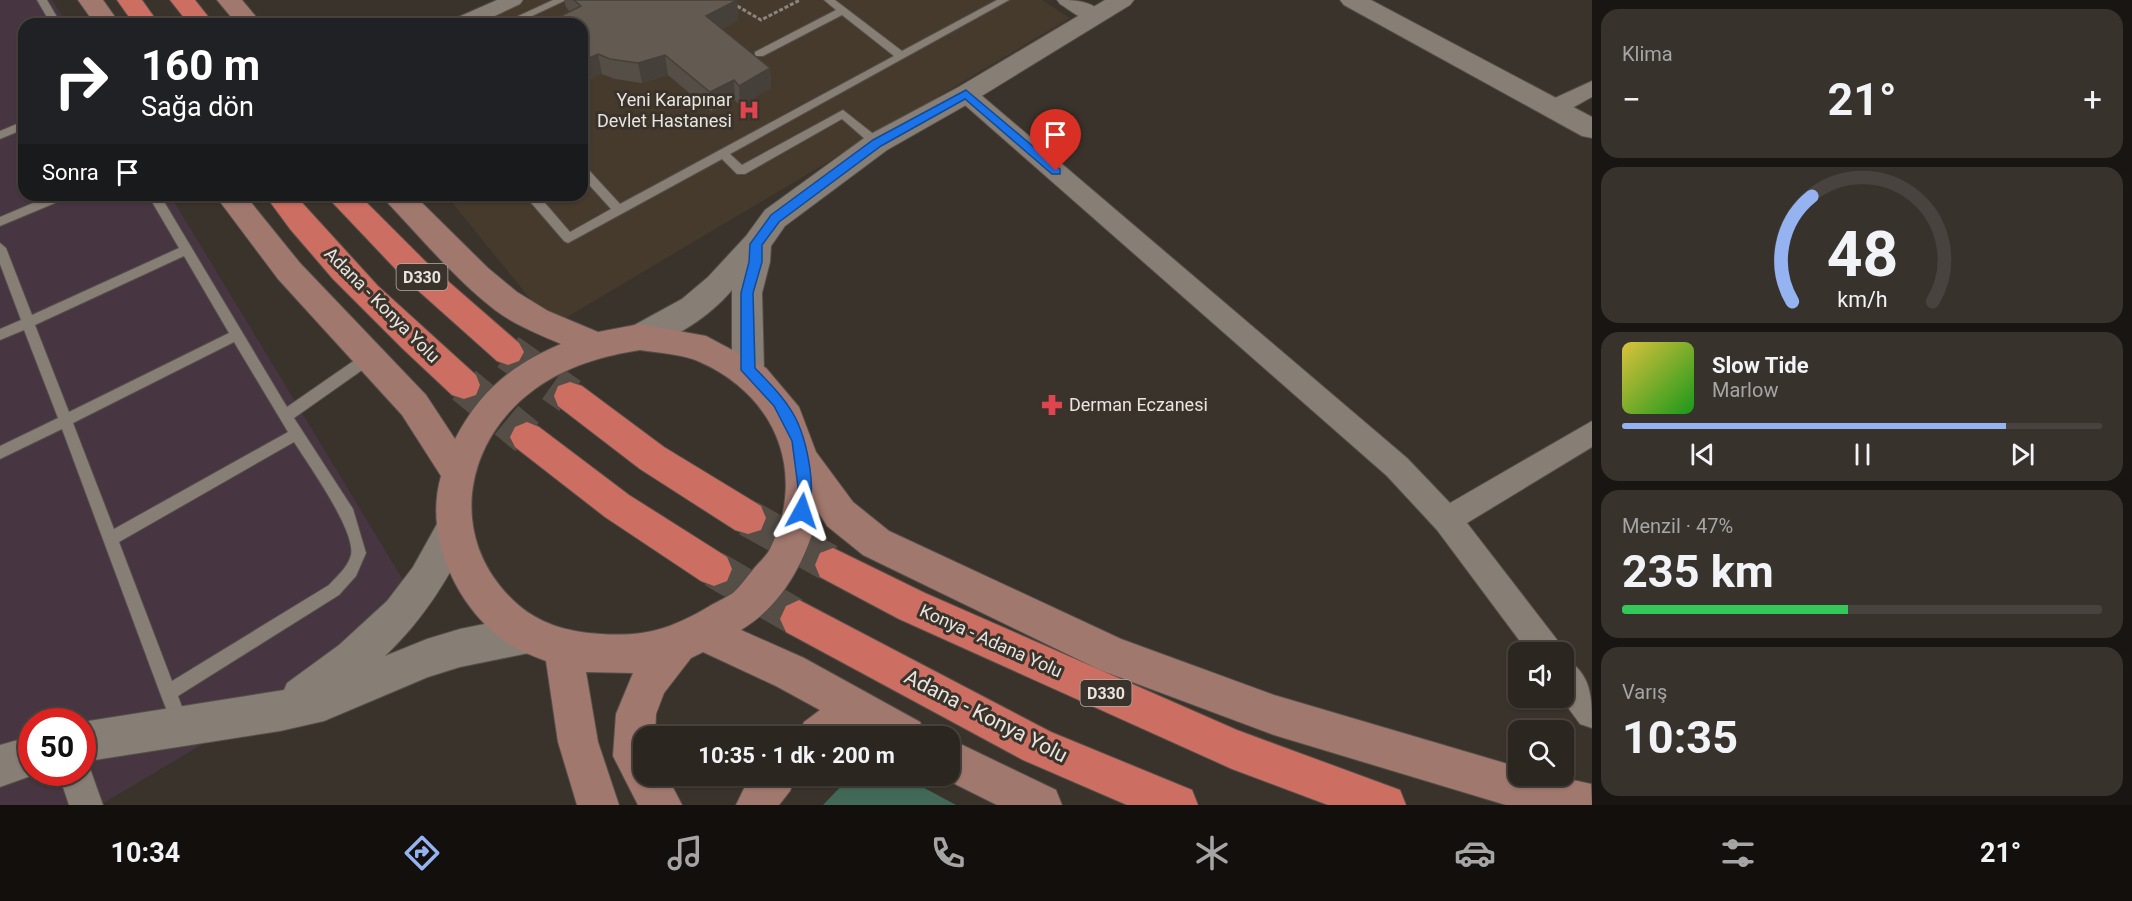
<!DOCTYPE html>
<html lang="tr">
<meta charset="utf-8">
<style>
body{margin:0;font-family:Roboto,sans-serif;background:#38322d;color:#f1f3f6;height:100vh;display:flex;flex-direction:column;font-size:22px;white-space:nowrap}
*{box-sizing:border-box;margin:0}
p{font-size:20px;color:#a6a5a5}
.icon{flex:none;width:33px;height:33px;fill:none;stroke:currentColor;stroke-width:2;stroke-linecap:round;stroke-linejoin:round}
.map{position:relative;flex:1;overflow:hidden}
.drawer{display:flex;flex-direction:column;gap:9px;padding:9px;background:#181512;width:540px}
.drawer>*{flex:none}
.guide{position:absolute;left:18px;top:18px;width:570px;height:183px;border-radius:18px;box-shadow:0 2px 4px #0004,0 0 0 2px #48433e;background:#202124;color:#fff;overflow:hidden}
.tools{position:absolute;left:1508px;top:642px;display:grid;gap:12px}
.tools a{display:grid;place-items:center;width:66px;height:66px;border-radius:12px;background:#2c2620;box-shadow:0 2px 4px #0004,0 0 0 2px #48433e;font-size:30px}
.speed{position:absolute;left:18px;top:708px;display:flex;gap:12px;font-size:30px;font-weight:700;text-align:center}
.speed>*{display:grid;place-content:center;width:78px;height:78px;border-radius:50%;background:#2c2620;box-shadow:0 2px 4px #0004,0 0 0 2px #48433e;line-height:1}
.speed .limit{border:9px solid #d22;background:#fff;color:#111}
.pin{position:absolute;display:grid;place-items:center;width:51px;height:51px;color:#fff;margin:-62px -26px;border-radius:50% 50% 50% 0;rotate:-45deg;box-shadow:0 0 6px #0007}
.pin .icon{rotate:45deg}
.me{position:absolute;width:66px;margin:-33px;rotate:5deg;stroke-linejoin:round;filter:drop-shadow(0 0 4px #0008)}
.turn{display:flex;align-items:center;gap:21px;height:126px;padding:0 24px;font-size:27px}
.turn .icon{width:78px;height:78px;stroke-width:2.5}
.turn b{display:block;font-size:42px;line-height:51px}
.then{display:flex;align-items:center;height:57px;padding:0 24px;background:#0003;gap:12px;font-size:22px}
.big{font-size:45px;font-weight:700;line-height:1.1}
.drawer .widget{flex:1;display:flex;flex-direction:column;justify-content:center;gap:9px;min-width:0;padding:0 21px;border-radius:18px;background:#38322d}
.drawer .dial{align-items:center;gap:0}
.dial svg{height:156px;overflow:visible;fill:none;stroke:#48433e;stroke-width:7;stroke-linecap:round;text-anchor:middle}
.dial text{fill:#f1f3f6;stroke:none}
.song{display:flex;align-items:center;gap:18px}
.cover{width:72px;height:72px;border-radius:9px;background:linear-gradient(135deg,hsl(50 70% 55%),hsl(120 70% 35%))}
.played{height:6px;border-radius:3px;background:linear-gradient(90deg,#95b2f1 80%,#48433e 80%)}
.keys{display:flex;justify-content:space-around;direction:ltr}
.heat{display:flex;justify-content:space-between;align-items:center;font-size:33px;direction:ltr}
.charge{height:9px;border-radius:4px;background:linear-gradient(90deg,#34c759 47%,#48433e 0)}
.trip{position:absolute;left:633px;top:726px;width:327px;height:60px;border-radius:18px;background:#2c2620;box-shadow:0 2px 4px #0004,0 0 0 2px #48433e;font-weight:700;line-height:60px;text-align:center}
.dock{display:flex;height:96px;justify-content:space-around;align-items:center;background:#120f0d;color:#a6a5a5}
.dock .icon{width:42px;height:42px}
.dock .current{color:#95b2f1}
.dock b{font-size:27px;color:#f1f3f6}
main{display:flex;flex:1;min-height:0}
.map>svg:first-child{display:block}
.built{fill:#463a2d}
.industrial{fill:#473642;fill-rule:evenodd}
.green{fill:#426957}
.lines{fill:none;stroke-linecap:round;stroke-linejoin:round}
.trunk-tunnel{stroke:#544e46;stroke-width:37;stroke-dasharray:37 18;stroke-linecap:butt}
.service-casing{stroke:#554f49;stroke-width:2}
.minor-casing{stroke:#554f49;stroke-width:2}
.tertiary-casing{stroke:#554f49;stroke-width:2}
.secondary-casing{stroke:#554f49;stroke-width:2}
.trunk-casing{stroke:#554f49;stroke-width:2}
.path{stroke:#8c857f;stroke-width:3;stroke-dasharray:4 2;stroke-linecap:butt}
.service{fill:#877e75;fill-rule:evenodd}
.minor{fill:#877e75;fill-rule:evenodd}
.tertiary{fill:#877e75;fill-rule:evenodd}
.secondary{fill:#a1786e;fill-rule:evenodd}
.trunk{fill:#cc6e62;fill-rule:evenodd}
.wall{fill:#554e47}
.shaded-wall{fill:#454039}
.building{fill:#635b52;stroke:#454039;stroke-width:1.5}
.route{fill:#1a73e8;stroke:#114b97;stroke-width:1.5}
.labels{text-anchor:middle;stroke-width:6;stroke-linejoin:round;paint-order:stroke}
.shield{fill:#3a332b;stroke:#b4afa9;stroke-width:1.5}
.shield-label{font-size:16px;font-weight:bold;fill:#e9e4df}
.poi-label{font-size:18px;fill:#e9e4df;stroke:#3a332b;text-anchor:end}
.street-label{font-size:18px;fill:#e9e4df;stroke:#3a332b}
.near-street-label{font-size:21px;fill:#e9e4df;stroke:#3a332b}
</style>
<main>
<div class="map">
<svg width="1592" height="805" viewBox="0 0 1592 805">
<rect width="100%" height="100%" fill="#3a332b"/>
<path class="built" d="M526 0H1042L1070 18 552 326 446 195H582V24H474Z"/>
<path class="industrial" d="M0 0H52L67 24H24V195H170L423 613 100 805H0ZM32 722H82V772H32Z"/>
<path class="green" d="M851 776H902L956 805H823Z"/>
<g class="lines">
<g class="trunk-tunnel">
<path d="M508 352 570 396"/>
<path d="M464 385 527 437"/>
<path d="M748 518 833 565"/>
<path d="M714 569 799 619"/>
</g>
<defs>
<g id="service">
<path d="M37 0H47L61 24H51Z"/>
<path d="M553 0H566L515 24H501Z"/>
<path d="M824 0H835L902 51 997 0H1009L730 154 742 165 843 110 881 140V146H873L842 119 745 174H737L722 159 568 243 564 241 527 198 525 195H538L570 232 611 209 582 177V166L586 167 620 204 894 56 842 15 763 56H755V52L836 10Z"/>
<path d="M24 121V129L0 139V131Z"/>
<path d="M52 195H69L67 198 0 226V217Z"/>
<path d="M148 195H160L287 407 365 353H375L377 357 375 361 294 418 353 509 366 553 356 576 339 595 178 696 188 723 186 729 180 731 174 729 160 693 62 429 0 459V446L58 418 24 330 0 340V329L21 320 0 264V243L6 248 32 315 179 248ZM184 256 229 333 69 412 35 325ZM234 342 288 432 114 529 73 423ZM294 442C308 464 356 531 351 555 348 567 337 576 329 585L172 681 119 542Z"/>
</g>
<g id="minor">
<path d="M497 0H523L520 4 478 24H451L454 19Z"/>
<path d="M1057 0C1075 0 1094 0 1105 17L1102 21C1087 25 1073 12 1060 4Z"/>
<path d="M1592 81V97C1578 104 1560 118 1544 113L1541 108 1544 103Z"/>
<path d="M966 87 974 89 1407 458 1450 503 1592 421V447L1467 523 1558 641 1563 652H1528L1437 530 1387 476 958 99 955 94 958 89Z"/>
<path d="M1563 658C1592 672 1592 698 1592 728L1580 724 1561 698H1563Z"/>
<path d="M82 758 87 760 103 805H69L58 772H82Z"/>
</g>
<g id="tertiary">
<path d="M1105 0H1134L1130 5 975 100 887 150 785 226 771 246 770 262 762 293 764 370 759 380 748 384 737 380 732 370V290C708 318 675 338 640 350L629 346 624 337 629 328 682 299 708 277 746 236 765 210 867 136 957 88Z"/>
<path d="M1340 0H1371L1592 117V138L1582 136 1344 5Z"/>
<path d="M455 510 468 515 473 527C451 576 424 619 385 656L427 639 460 629 529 615 542 621 548 634 542 647 529 653 460 667 428 677 324 721 280 731 82 762V722L284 690 287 683 339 645 387 601 413 567 442 515Z"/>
<path d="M32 736V772H42L0 787V745Z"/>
</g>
<g id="secondary">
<path d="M78 0H103L120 24H95Z"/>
<path d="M217 0H242L262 24H237Z"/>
<path d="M215 195H245L300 263 426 395 455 439C480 391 511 365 561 344 538 334 515 325 495 310 455 279 422 239 387 202L383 195H414L488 268 517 292 548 311 598 332 640 324 706 336 766 368 799 407 816 452 853 502 889 531 1121 639 1274 695 1518 767V776H1555L1591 784 1592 805H1506L1274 735 1100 670 863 555 827 526 819 513C805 561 784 604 741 630L804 658 920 722 926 736H867L860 733 852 736H798L804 722 820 710 776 686 703 652 691 658 664 693 656 714 655 736H644V776H667L682 805H638L613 756 616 714 633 673 586 672 598 742 619 805H577L558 742 546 661C527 654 508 646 493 632 451 595 425 531 441 476L402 415 278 279ZM640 350C659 353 683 354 700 362 777 396 807 474 770 549 766 557 757 564 752 571 746 578 740 587 733 593 726 598 716 602 708 607 671 629 644 637 601 634 568 632 538 624 514 601 447 538 463 441 535 389 567 366 602 356 640 350Z"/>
<path d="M950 739 1056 790 1062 805H997L939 776H950Z"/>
<path d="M750 776H796L790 791 779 805H736Z"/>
</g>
<g id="trunk">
<path d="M117 0H142L159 24H134Z"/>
<path d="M170 0H195L214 24H189Z"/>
<path d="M265 195H295L378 286 476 375 480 385 476 395 464 399 452 395 403 349 333 279 290 229Z"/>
<path d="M328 195H359L426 262 519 343 524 352 519 361 508 365 497 361 404 278 332 202Z"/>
<path d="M570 382 582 386 664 447 761 506 766 518 761 530 748 534 735 530 640 469 558 406 554 396 558 386Z"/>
<path d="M527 422 539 427 629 495 727 557 732 569 727 581 714 586 701 581 605 517 515 447 510 437 515 427Z"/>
<path d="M833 548 925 593 1237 730 1400 790 1406 805H1328L1232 769 899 619 820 577 815 565 820 553Z"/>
<path d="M799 600 1051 732 1192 790 1198 805H1127L1023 760 786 632 780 619 786 606Z"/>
</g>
</defs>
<use href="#service" class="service-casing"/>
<use href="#minor" class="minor-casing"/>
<use href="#tertiary" class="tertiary-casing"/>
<use href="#secondary" class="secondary-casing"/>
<use href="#trunk" class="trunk-casing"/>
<path class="path" d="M727 0 761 20 800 0"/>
<use href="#service" class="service"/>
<use href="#minor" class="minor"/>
<use href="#tertiary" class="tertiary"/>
<use href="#secondary" class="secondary"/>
<use href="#trunk" class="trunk"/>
</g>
<path class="wall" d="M564 0H737L738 20 722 29 770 68 771 88 740 106 735 100 712 112 668 75 642 83 615 79 602 74 570 12 566 7Z"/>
<g class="shaded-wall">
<path d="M737 0 738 20 708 36 706 16Z"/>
<path d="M598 54 602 74 582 83V61Z"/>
<path d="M665 55 668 75 642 83 638 63Z"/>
<path d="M770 68 771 88 740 106 739 86Z"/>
<path d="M734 80 735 100 712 112 710 92Z"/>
</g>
<path class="building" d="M574 0H737L706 16 770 68 739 86 734 80 710 92 665 55 638 63 610 59 598 54 582 61V24H545L581 6Z"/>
<path class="route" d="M966 90 1060 169V174H1052L965 99 881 146 779 222 762 245V262L753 293 755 368C789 403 803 419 810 469 812 484 813 501 807 516L802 518 796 516 794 511 798 487 792 441 774 406 741 370V293L749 262 750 244 771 215 873 140Z"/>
<defs>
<symbol id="hospital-bare" viewBox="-9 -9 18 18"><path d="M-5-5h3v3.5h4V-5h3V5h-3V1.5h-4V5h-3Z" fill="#e0444e" stroke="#3a332b" stroke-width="2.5" paint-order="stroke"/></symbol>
<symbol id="pharmacy-bare" viewBox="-9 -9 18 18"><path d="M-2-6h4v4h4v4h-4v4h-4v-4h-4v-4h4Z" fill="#e0444e" stroke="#3a332b" stroke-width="2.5" paint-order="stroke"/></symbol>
</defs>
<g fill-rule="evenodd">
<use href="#hospital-bare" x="734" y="95" width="30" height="30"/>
<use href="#pharmacy-bare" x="1037" y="390" width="30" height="30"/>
</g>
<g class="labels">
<g class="shield">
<rect x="396.5" y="264" width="51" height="26" rx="4.5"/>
<rect x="1080.5" y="680" width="51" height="26" rx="4.5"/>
</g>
<g class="shield-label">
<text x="422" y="283">D330</text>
<text x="1106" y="699">D330</text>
</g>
<g class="poi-label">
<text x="732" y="106">Yeni Karapınar<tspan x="732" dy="21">Devlet Hastanesi</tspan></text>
<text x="1069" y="411" text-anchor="start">Derman Eczanesi</text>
</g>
<g class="street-label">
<text transform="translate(382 305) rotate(45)" y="6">Adana - Konya Yolu</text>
<text transform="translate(991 641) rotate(24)" y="6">Konya - Adana Yolu</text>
</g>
<g class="near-street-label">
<text transform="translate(986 716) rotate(27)" y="7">Adana - Konya Yolu</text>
</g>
</g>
</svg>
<div class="tools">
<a><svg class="icon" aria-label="sound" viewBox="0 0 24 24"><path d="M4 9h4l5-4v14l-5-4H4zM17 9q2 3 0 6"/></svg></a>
<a><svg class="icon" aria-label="search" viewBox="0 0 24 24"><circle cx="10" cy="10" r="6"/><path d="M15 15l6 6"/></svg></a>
</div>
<div class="speed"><div class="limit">50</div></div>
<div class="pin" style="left:1056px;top:171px;background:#d93025"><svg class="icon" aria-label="arrive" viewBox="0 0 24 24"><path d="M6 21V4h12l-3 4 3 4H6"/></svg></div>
<svg class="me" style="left:802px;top:511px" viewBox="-20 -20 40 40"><path d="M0-17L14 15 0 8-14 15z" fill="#1a73e8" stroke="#fff" stroke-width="4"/></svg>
<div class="trip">10:35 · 1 dk · 200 m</div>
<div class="guide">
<div class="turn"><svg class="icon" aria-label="right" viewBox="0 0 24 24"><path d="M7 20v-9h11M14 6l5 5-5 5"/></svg><div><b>160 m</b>Sağa dön</div></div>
<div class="then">Sonra<svg class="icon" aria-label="arrive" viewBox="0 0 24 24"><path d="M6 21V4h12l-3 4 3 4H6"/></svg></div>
</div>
</div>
<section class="drawer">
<div class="widget"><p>Klima</p>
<div class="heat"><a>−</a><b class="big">21°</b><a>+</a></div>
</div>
<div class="widget dial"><svg viewBox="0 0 100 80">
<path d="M14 69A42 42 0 1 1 86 69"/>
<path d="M14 69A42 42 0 0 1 24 15" stroke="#95b2f1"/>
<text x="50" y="56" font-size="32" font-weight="700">48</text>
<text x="50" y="72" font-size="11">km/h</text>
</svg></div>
<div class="widget">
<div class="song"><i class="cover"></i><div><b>Slow Tide</b><p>Marlow</p></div></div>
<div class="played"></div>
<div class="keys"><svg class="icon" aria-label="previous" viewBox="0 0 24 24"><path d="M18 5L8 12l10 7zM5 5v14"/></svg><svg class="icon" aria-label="pause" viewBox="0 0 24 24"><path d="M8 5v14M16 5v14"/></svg><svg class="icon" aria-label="next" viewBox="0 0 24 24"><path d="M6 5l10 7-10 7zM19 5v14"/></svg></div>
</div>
<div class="widget"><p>Menzil · 47%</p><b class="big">235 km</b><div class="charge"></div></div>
<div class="widget"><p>Varış</p><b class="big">10:35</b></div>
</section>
</main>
<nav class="dock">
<b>10:34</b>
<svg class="icon current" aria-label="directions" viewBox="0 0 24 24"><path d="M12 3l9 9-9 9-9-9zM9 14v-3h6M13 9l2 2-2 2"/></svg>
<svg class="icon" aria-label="music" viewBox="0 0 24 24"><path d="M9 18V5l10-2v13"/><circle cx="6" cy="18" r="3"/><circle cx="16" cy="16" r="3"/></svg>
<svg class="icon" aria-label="phone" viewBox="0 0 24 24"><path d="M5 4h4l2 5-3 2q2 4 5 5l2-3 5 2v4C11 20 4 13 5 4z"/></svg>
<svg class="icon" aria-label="climate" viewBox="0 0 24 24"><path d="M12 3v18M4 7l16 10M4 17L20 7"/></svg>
<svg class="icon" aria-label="car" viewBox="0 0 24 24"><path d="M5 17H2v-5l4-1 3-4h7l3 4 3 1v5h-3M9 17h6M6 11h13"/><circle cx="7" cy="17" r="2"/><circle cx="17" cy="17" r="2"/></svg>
<svg class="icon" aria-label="filters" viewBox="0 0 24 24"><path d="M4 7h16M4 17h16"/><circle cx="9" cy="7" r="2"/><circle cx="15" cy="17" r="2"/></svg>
<b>21°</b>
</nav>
